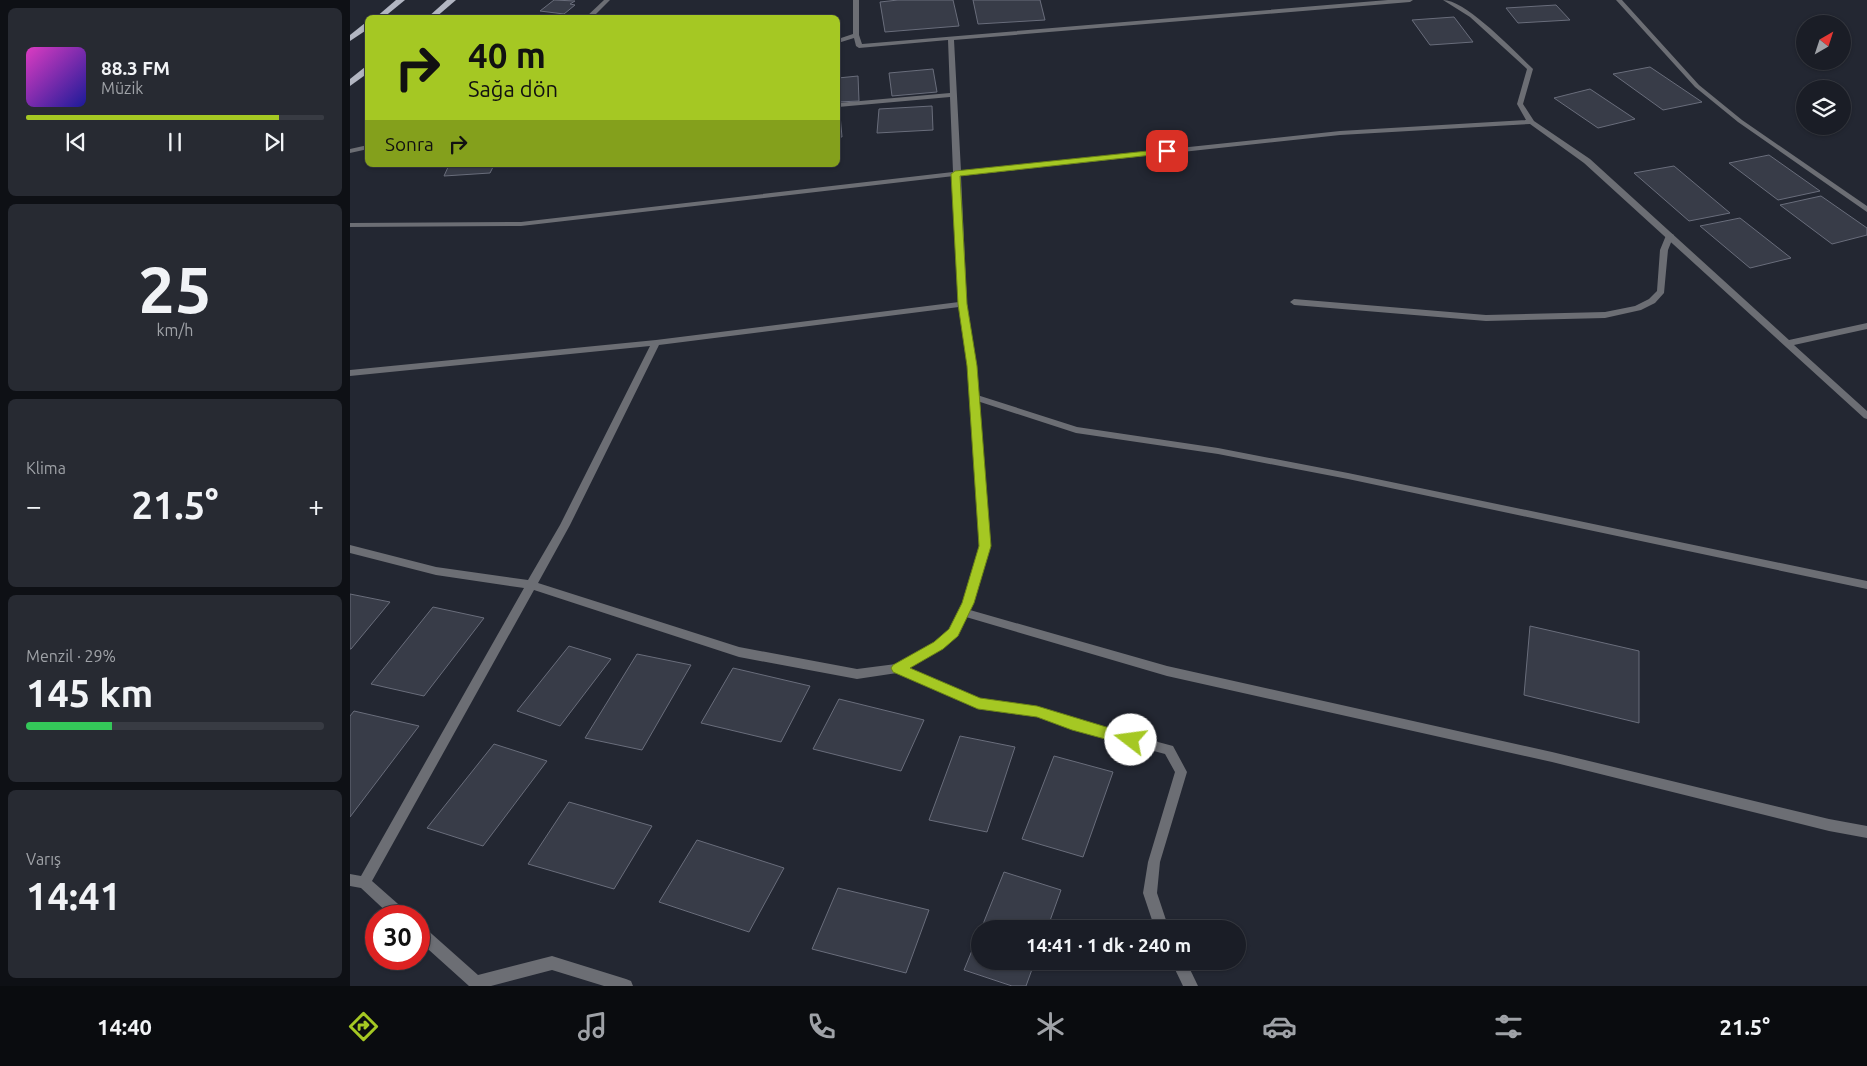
<!DOCTYPE html>
<html lang="tr">
<meta charset="utf-8">
<style>
body{margin:0;font-family:Ubuntu,sans-serif;background:#272a32;color:#f1f3f6;height:100vh;display:flex;flex-direction:column;font-size:19px;white-space:nowrap}
*{box-sizing:border-box;margin:0}
p{font-size:16px;color:#9fa2a7}
.icon{flex:none;width:28px;height:28px;fill:none;stroke:currentColor;stroke-width:2;stroke-linecap:round;stroke-linejoin:round}
.map{position:relative;flex:1;overflow:hidden}
.sheet{display:flex;flex-direction:column;gap:8px;padding:8px;background:#0e1015;width:350px}
.sheet>*{flex:none}
.hud{position:absolute;left:15px;top:15px;width:475px;height:152px;border-radius:8px;box-shadow:0 1px 4px #0004,0 0 0 1px #383b43;background:#a5c823;color:#111;overflow:hidden}
.needle{width:32px;rotate:39deg}
.fabs{position:absolute;left:1446px;top:15px;display:grid;gap:10px}
.fabs a{display:grid;place-items:center;width:55px;height:55px;border-radius:50%;background:#1a1d26;box-shadow:0 1px 4px #0004,0 0 0 1px #383b43;font-size:25px}
.speed{position:absolute;left:15px;top:905px;display:flex;gap:10px;font-size:25px;font-weight:700;text-align:center}
.speed>*{display:grid;place-content:center;width:65px;height:65px;border-radius:50%;background:#1a1d26;box-shadow:0 1px 4px #0004,0 0 0 1px #383b43;line-height:1}
.speed .limit{border:8px solid #d22;background:#fff;color:#111}
.pin{position:absolute;display:grid;place-items:center;width:42px;height:42px;color:#fff;margin:-21px;border-radius:10px;box-shadow:0 2px 8px #0006}
.me{position:absolute;width:55px;margin:-28px;rotate:285deg;stroke-linejoin:round;filter:drop-shadow(0 0 4px #0008)}
.turn{display:flex;align-items:center;gap:18px;height:105px;padding:0 20px;font-size:22px}
.turn .icon{width:65px;height:65px;stroke-width:2.5}
.turn b{display:block;font-size:35px;line-height:42px}
.then{display:flex;align-items:center;height:48px;padding:0 20px;background:#0003;gap:10px;font-size:19px}
.big{font-size:38px;font-weight:700;line-height:1.1}
.sheet .tile{flex:1;display:flex;flex-direction:column;justify-content:center;gap:8px;min-width:0;padding:0 18px;border-radius:8px;background:#272a32}
.sheet .dial{align-items:center;gap:0}
.dial b{font-size:65px;line-height:1}
.song{display:flex;align-items:center;gap:15px}
.cover{width:60px;height:60px;border-radius:8px;background:linear-gradient(135deg,hsl(310 70% 55%),hsl(240 70% 35%))}
.played{height:5px;border-radius:2px;background:linear-gradient(90deg,#a5c823 85%,#383b43 85%)}
.keys{display:flex;justify-content:space-around;direction:ltr}
.heat{display:flex;justify-content:space-between;align-items:center;font-size:28px;direction:ltr}
.charge{height:8px;border-radius:4px;background:linear-gradient(90deg,#34c759 29%,#383b43 0)}
.trip{position:absolute;left:621px;top:920px;width:275px;height:50px;border-radius:25px;background:#1a1d26;box-shadow:0 1px 4px #0004,0 0 0 1px #383b43;font-weight:700;line-height:50px;text-align:center}
.tab-bar{display:flex;height:80px;justify-content:space-around;align-items:center;background:#0a0c0f;color:#9fa2a7}
.tab-bar .icon{width:35px;height:35px}
.tab-bar .selected{color:#a5c823}
.tab-bar b{font-size:22px;color:#f1f3f6}
main{display:flex;flex:1;min-height:0}
.map>svg:first-child{display:block}
.building{fill:#383c48;stroke:#696d7b}
.lines{fill:none;stroke-linecap:round;stroke-linejoin:round}
.lane{fill:#6c6e74;fill-rule:evenodd}
.street{fill:#6c6e74;fill-rule:evenodd}
.primary{fill:#b2b6c2;fill-rule:evenodd}
.route{fill:#a5c823;stroke:#6b8217}
</style>
<main>
<section class="sheet">
<div class="tile">
<div class="song"><i class="cover"></i><div><b>88.3 FM</b><p>Müzik</p></div></div>
<div class="played"></div>
<div class="keys"><svg class="icon" aria-label="previous" viewBox="0 0 24 24"><path d="M18 5L8 12l10 7zM5 5v14"/></svg><svg class="icon" aria-label="pause" viewBox="0 0 24 24"><path d="M8 5v14M16 5v14"/></svg><svg class="icon" aria-label="next" viewBox="0 0 24 24"><path d="M6 5l10 7-10 7zM19 5v14"/></svg></div>
</div>
<div class="tile dial"><b>25</b><p>km/h</p></div>
<div class="tile"><p>Klima</p>
<div class="heat"><a>−</a><b class="big">21.5°</b><a>+</a></div>
</div>
<div class="tile"><p>Menzil · 29%</p><b class="big">145 km</b><div class="charge"></div></div>
<div class="tile"><p>Varış</p><b class="big">14:41</b></div>
</section>
<div class="map">
<svg width="1517" height="986" viewBox="0 0 1517 986">
<rect width="100%" height="100%" fill="#232732"/>
<g class="building">
<path d="M204 0 225 1 220 4 225 5 214 14 190 11Z"/>
<path d="M548 0H603L609 26 535 32 530 2Z"/>
<path d="M623 0H690L695 20 628 24Z"/>
<path d="M1206 5 1220 20 1168 23 1156 8Z"/>
<path d="M1104 17 1123 42 1080 45 1062 20Z"/>
<path d="M1300 67 1352 102 1313 110 1263 74Z"/>
<path d="M583 69 587 92 542 96 539 73Z"/>
<path d="M508 76 509 101 488 102V78Z"/>
<path d="M1240 89 1285 119 1248 128 1204 98Z"/>
<path d="M582 106 583 130 527 133 529 109Z"/>
<path d="M488 115H490L492 137H488Z"/>
<path d="M1419 155 1470 191 1428 200 1379 163Z"/>
<path d="M99 165H144L140 173 94 176Z"/>
<path d="M1324 166 1380 213 1339 221 1284 173Z"/>
<path d="M1471 196 1517 228V235L1482 244 1430 205Z"/>
<path d="M1390 218 1441 258 1400 268 1350 226Z"/>
<path d="M0 594 40 602 1 649H0Z"/>
<path d="M83 607 134 618 74 696 21 684Z"/>
<path d="M1180 626 1289 651V723L1174 695Z"/>
<path d="M219 646 261 659 210 726 167 711Z"/>
<path d="M287 654 341 665 292 750 235 738Z"/>
<path d="M383 668 460 686 431 742 351 723Z"/>
<path d="M489 699 574 720 551 771 463 749Z"/>
<path d="M4 711 69 726 0 817V716Z"/>
<path d="M610 736 665 747 637 832 579 820Z"/>
<path d="M144 744 197 761 133 846 77 828Z"/>
<path d="M704 756 763 772 733 857 672 839Z"/>
<path d="M219 802 302 826 264 889 178 864Z"/>
<path d="M347 840 434 868 399 932 309 902Z"/>
<path d="M654 872 711 890 697 929H631Z"/>
<path d="M488 888 579 910 556 973 462 949Z"/>
<path d="M630 931V961H685L676 986H662L614 970Z"/>
</g>
<g class="lines">
<g class="lane">
<path d="M1317 233H1320L1324 235 1318 250 1314 293 1305 303 1291 310 1255 318 1136 321 944 305 940 302 944 299 1136 315 1255 312 1285 306 1299 299 1307 291 1310 250Z"/>
<path d="M624 394 727 427 868 448 998 473 1517 581V589L998 479 868 454 726 433 621 399 619 397 621 395Z"/>
</g>
<g class="street">
<path d="M254 0H260L242 18H235Z"/>
<path d="M503 0H509V35L512 44 1038 0H1063L1060 2 604 40 611 171 990 131 1176 120 1167 104 1177 69 1120 17 1093 0C1116 0 1164 51 1182 68L1183 69 1173 104 1184 121 1240 159 1439 340 1517 323V329L1444 345 1517 411V419L1514 418 1234 163 1180 124 990 135 611 176 617 304 626 366 640 546 620 610 817 666 1202 752 1479 819 1517 826V838L1479 831 1202 762 817 676 616 617 607 635 592 649 559 668 629 699 687 707 722 719 823 746 837 772 810 862 807 893 819 929H805L793 893 798 862 825 772 815 754 722 729 687 717 628 709 547 673 507 679 389 657 184 590 22 881 56 911 58 916H41L11 888 0 886V874L11 876 174 588 86 575 0 553V545L86 567 178 580 210 525 300 346 0 376V370L306 340 609 302 604 176 171 226 0 227V223L171 222 603 172 600 97 488 107V103L600 93 598 40 509 48 506 46 504 38 488 43V39L503 34ZM609 307 618 366 630 546 613 603 599 629 584 643 546 664 507 669 389 647 188 583 220 525 309 345Z"/>
<path d="M1266 0H1272L1349 85 1392 120 1517 206V212L1388 122 1345 87Z"/>
<path d="M18 145V149L0 153V149Z"/>
<path d="M69 925 74 927 128 975 202 956 276 979 281 981 283 986H254L202 970 141 986H119L69 941Z"/>
<path d="M821 961H836L848 986H833Z"/>
</g>
<g class="primary">
<path d="M46 0H55L33 18H25Z"/>
<path d="M97 0H106L85 18H77Z"/>
<path d="M15 23H18V29L0 41V35Z"/>
<path d="M15 67H18V73L0 86V79Z"/>
</g>
</g>
<path class="route" d="M817 149 820 150V153L610 176 617 304 627 366 641 546 624 603 608 636 593 649 560 668 630 698 687 706 786 736 788 740 786 744 781 746 722 730 687 717 628 709 543 672 541 668 543 665 584 642 599 629 612 603 629 546 617 366 608 304 601 174 605 171Z"/>
</svg>
<div class="fabs">
<a><svg class="needle" viewBox="-14 -14 28 28"><path d="M0-13l5 13h-10z" fill="#e53935"/><path d="M0 13l5-13h-10z" fill="#9fa2a7"/></svg></a>
<a><svg class="icon" aria-label="layers" viewBox="0 0 24 24"><path d="M12 4l9 5-9 5-9-5zM3 14l9 5 9-5"/></svg></a>
</div>
<div class="speed"><div class="limit">30</div></div>
<div class="pin" style="left:817px;top:151px;background:#d93025"><svg class="icon" aria-label="arrive" viewBox="0 0 24 24"><path d="M6 21V4h12l-3 4 3 4H6"/></svg></div>
<svg class="me" style="left:781px;top:740px" viewBox="-20 -20 40 40"><circle r="19" fill="#fff"/><path d="M0-13L10 11 0 6-10 11z" fill="#a5c823"/></svg>
<div class="trip">14:41 · 1 dk · 240 m</div>
<div class="hud">
<div class="turn"><svg class="icon" aria-label="right" viewBox="0 0 24 24"><path d="M7 20v-9h11M14 6l5 5-5 5"/></svg><div><b>40 m</b>Sağa dön</div></div>
<div class="then">Sonra<svg class="icon" aria-label="right" viewBox="0 0 24 24"><path d="M7 20v-9h11M14 6l5 5-5 5"/></svg></div>
</div>
</div>
</main>
<nav class="tab-bar">
<b>14:40</b>
<svg class="icon selected" aria-label="directions" viewBox="0 0 24 24"><path d="M12 3l9 9-9 9-9-9zM9 14v-3h6M13 9l2 2-2 2"/></svg>
<svg class="icon" aria-label="music" viewBox="0 0 24 24"><path d="M9 18V5l10-2v13"/><circle cx="6" cy="18" r="3"/><circle cx="16" cy="16" r="3"/></svg>
<svg class="icon" aria-label="phone" viewBox="0 0 24 24"><path d="M5 4h4l2 5-3 2q2 4 5 5l2-3 5 2v4C11 20 4 13 5 4z"/></svg>
<svg class="icon" aria-label="climate" viewBox="0 0 24 24"><path d="M12 3v18M4 7l16 10M4 17L20 7"/></svg>
<svg class="icon" aria-label="car" viewBox="0 0 24 24"><path d="M5 17H2v-5l4-1 3-4h7l3 4 3 1v5h-3M9 17h6M6 11h13"/><circle cx="7" cy="17" r="2"/><circle cx="17" cy="17" r="2"/></svg>
<svg class="icon" aria-label="filters" viewBox="0 0 24 24"><path d="M4 7h16M4 17h16"/><circle cx="9" cy="7" r="2"/><circle cx="15" cy="17" r="2"/></svg>
<b>21.5°</b>
</nav>
